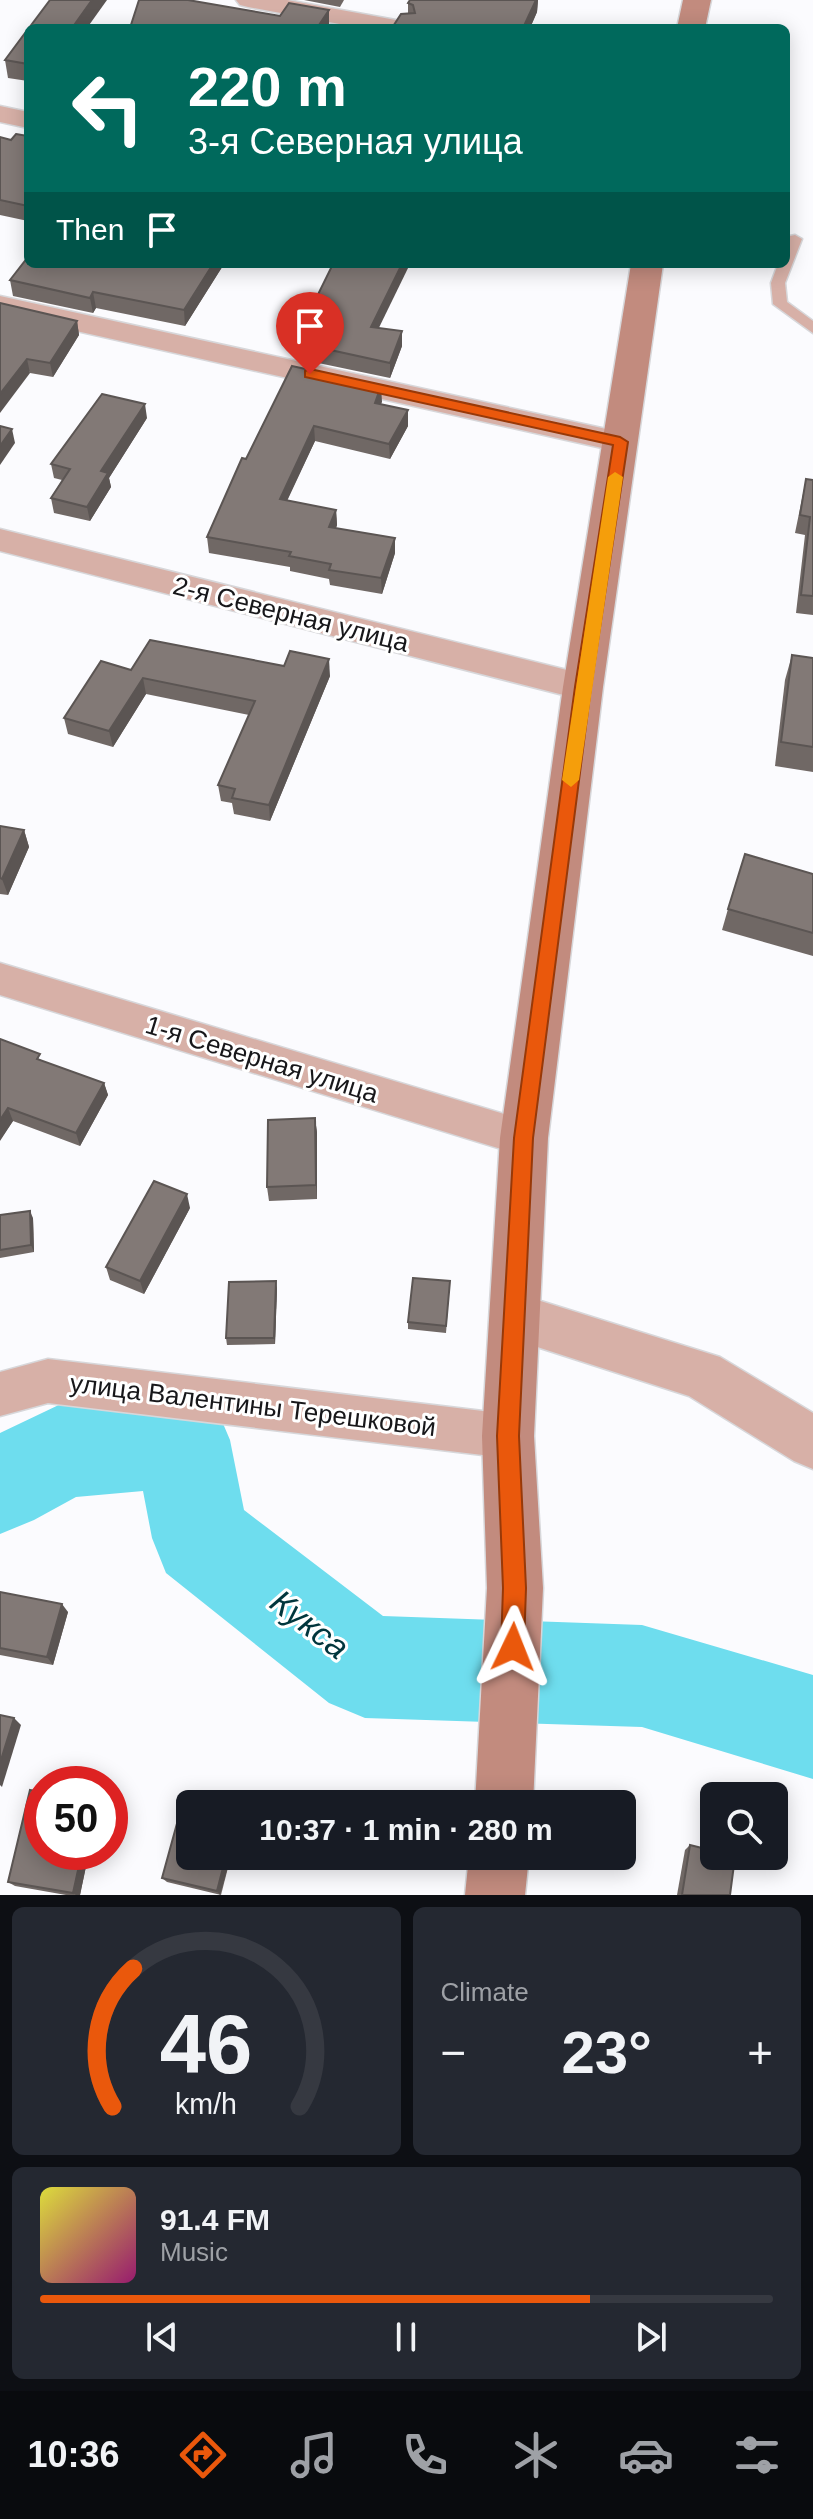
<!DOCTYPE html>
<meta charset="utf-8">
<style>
body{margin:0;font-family:Helvetica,sans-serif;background:#242831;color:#f1f3f6;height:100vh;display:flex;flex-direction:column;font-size:30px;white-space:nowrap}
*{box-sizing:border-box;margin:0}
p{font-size:26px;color:#9ea1a6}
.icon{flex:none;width:44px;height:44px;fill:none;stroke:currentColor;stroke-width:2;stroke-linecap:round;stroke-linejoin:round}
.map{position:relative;height:1895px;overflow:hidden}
.drawer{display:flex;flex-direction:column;gap:12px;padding:12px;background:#0d0f14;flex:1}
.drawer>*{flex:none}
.guide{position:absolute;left:24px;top:24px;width:766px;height:244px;border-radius:12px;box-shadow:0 4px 20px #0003;background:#00695c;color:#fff;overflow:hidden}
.fabs{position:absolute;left:700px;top:1782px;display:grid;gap:16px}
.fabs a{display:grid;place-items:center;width:88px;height:88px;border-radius:12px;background:#171b24;box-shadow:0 4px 20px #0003;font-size:40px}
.speed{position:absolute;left:24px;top:1766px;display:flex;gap:16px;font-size:40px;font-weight:700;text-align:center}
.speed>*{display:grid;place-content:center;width:104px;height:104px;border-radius:50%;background:#171b24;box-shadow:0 4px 20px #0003;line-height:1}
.speed .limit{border:12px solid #d22;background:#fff;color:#111}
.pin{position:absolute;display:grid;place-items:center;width:68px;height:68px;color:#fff;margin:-82px -34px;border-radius:50% 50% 50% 0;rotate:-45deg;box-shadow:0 0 8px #0007}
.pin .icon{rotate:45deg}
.me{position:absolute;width:88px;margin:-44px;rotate:2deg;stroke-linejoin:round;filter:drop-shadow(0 0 6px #0008)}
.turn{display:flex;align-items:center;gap:28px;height:168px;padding:0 32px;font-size:36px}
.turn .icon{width:104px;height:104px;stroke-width:2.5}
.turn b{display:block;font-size:56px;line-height:68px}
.then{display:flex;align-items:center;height:76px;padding:0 32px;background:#0003;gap:16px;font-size:30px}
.big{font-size:60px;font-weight:700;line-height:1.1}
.drawer .tile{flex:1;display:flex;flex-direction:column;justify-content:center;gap:12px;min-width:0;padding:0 28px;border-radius:12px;background:#242831}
.drawer .dial{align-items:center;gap:0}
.dial svg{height:208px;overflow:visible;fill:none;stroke:#363941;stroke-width:7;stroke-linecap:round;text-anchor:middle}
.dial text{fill:#f1f3f6;stroke:none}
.song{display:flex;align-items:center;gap:24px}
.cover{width:96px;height:96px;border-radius:12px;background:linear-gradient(135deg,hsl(60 70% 55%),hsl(320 70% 35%))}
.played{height:8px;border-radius:4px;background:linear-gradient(90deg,#ea580c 75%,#363941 75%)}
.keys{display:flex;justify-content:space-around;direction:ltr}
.heat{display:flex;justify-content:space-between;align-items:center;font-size:44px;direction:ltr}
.drawer .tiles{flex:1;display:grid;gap:12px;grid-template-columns:1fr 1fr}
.tile:last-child{grid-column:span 2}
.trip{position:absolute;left:176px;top:1790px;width:460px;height:80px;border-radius:12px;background:#171b24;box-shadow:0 4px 20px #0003;font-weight:700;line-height:80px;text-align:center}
.menu{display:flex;height:128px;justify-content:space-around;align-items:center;background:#090b0e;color:#9ea1a6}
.menu .icon{width:56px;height:56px}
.menu .current{color:#ea580c}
.menu b{font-size:36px;color:#f1f3f6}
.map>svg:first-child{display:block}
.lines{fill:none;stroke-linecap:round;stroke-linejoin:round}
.river{fill:#6eddee;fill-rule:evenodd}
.service-casing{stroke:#d7d7da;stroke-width:3}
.minor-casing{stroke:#d7d7da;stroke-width:3}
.tertiary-casing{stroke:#d7d7da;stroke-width:3}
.secondary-casing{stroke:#d7d7da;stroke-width:3}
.service{fill:#d7b0a7;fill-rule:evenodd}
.minor{fill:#d7b0a7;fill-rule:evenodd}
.tertiary{fill:#d7b0a7;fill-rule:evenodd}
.secondary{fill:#c28b7e;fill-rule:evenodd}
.wall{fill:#706865}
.shaded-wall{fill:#5b5553}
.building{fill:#827976;stroke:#5b5553;stroke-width:2}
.route{fill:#ea580c;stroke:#983908;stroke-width:2}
.slow{fill:#f59e0b}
.labels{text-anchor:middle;stroke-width:6;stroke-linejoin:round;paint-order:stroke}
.street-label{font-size:26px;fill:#17171a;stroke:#fff}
.near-water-label{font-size:34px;font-style:italic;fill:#00363d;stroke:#fff}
</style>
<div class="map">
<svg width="813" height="1895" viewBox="0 0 813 1895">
<rect width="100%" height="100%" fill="#fbfbfe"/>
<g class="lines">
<path class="river" d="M182 1393 216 1407 230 1440 244 1510 383 1616 642 1625 813 1675V1779L642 1727 365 1718 329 1703 166 1573 152 1538 143 1491 76 1497 34 1520 0 1534V1433L65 1402Z"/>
<defs>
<path id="service" d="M795 235 802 239 785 283 787 302 813 321V333L773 304 771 283 778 264H786V243L790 236Z"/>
<g id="minor">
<path d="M236 0H287L401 21 410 23 413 28H361L248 7 240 5Z"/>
<path d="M0 106 28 112V128L0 122Z"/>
<path d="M0 296 620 432 631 435 635 442 631 449 620 452 0 314Z"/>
<path d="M0 529 583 674 595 678 600 687 595 696 583 700 0 551Z"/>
<path d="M0 963 524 1120 538 1125 544 1138 538 1151 524 1156 0 995Z"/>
<path d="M48 1359 508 1414 524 1420 531 1436 524 1452 508 1458 48 1403 0 1416V1372Z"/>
</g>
<path id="tertiary" d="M515 1293 720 1357 813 1413V1469L794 1461 689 1396 497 1334 490 1317 497 1300Z"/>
<g id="secondary">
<path d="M683 0H711L705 28H677Z"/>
<path d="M631 264H663L603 687 548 1138 534 1436 543 1588 533 1804H475L487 1588 482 1436 500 1138 563 687Z"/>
<path d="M469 1856H529L525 1895H465Z"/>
</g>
</defs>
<use href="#service" class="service-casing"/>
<use href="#minor" class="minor-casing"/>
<use href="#tertiary" class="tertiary-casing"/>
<use href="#secondary" class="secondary-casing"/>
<use href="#service" class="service"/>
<use href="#minor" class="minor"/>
<use href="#tertiary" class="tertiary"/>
<use href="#secondary" class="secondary"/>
</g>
<g class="wall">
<path d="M304 0H344L340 7Z"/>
<path d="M410 0H538L537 12 530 28H392L408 14V3Z"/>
<path d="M28 29V81L8 78 5 60Z"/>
<path d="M28 136V221L0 215V137L11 140Z"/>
<path d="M28 264H224L185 326 96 308 93 313 13 296 10 280Z"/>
<path d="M0 303 77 321 79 335 53 377 30 373Z"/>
<path d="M379 328 402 346 390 378 304 360V354L298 353 297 337Z"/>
<path d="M381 386V404L408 426 390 459 315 441 287 500 336 510 337 525 336 528 395 538V553L382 594 330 585 329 579 290 571V567L209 553 207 537 246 459Z"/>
<path d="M147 418 109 478 111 487 90 521 54 513 51 498 62 480 54 478 51 464Z"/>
<path d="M806 479 813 480V615L796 613 805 535 795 533Z"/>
<path d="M792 655 813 658V772L775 766 785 680Z"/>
<path d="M131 670 330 676 270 821 234 814 232 803 221 801 218 785 249 715 146 694 113 747 68 734 64 718Z"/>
<path d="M0 826 24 830 29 847 8 895 0 894Z"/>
<path d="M813 874V956L722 930 728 909Z"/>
<path d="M0 1039 43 1061 104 1083 108 1095 80 1146 13 1121 0 1140Z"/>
<path d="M315 1118 317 1133V1199L269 1201 267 1187Z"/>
<path d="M190 1208 144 1294 110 1280 106 1267Z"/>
<path d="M0 1215 33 1218 34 1252 0 1258Z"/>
<path d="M450 1281 446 1333 408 1329V1322Z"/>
<path d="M277 1288 275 1344 227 1345 226 1338Z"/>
<path d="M0 1592 68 1612 53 1665 0 1655Z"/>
<path d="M690 1845 730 1895H677L685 1850Z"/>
<path d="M89 1852 80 1895H66L15 1886 8 1882Z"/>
<path d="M231 1856 221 1895 167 1882 162 1878Z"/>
</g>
<g class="shaded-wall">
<path d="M92 0H107L87 28H72Z"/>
<path d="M532 0H538L537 12 530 28H523Z"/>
<path d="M329 10V25L327 28H317Z"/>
<path d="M213 264H224L185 326 184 310Z"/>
<path d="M402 264H410L372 342 371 327Z"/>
<path d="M93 292 96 308 93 313 90 298Z"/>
<path d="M77 321 79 335 53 377 50 363Z"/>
<path d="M402 331V346L390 378V363Z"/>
<path d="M27 359 30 373 0 413V394Z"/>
<path d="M381 386 382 402 375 419V403Z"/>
<path d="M145 404 147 418 109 478 111 487 90 521 87 507 101 471Z"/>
<path d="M408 410V426L390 459 389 444Z"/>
<path d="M314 426 315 441 281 514 280 499Z"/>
<path d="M12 429 15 443 0 465V446Z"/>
<path d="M336 510 337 525 330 543 329 527Z"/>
<path d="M395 538V553L382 594 381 578Z"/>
<path d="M329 659 330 676 270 821 269 805Z"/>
<path d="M143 678 146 694 113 747 109 731Z"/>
<path d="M24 830 29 847 8 895 2 879Z"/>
<path d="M104 1083 108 1095 80 1146 76 1133Z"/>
<path d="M8 1108 13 1121 0 1141V1120Z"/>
<path d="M315 1118 317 1133V1199L316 1185Z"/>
<path d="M187 1194 190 1208 144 1294 140 1281Z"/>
<path d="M30 1211 33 1218 34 1252 31 1245Z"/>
<path d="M276 1281 277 1288 275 1344 274 1338Z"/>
<path d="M62 1604 68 1612 53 1665 47 1657Z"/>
<path d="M14 1718 21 1725 2 1787 0 1785V1763Z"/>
<path d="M82 1852H89L80 1895H76L73 1893Z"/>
<path d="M226 1856H231L220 1895 217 1891Z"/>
</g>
<g class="building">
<path d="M50 0H92L72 28H29Z"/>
<path d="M139 0H188L280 16 289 3 329 10 317 28H130Z"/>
<path d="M410 0H536L523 28H392L401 14 415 13 413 5 408 3Z"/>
<path d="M28 29V64L5 60Z"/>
<path d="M16 134 28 136V206L0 200V137L11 140Z"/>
<path d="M28 257V264H213L184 310 93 292 90 298 10 280Z"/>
<path d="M333 264H402L371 327 402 331 390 363 303 344 306 339 297 337Z"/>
<path d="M0 303 77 321 50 363 27 359 0 394Z"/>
<path d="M292 366 381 386 375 403 408 410 389 444 314 426 280 499 336 510 329 527 395 538 381 578 329 570 331 564 289 556 291 552 207 537 242 458 246 459Z"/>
<path d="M102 394 145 404 101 471 108 473 87 507 51 498 70 469 51 464Z"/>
<path d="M0 426 12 429 0 446Z"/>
<path d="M806 479 813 480V596L801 595 810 517 800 515Z"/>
<path d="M150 640 284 666 290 651 329 659 269 805 232 798 235 789 218 785 255 701 143 678 109 731 64 718 101 661 131 670Z"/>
<path d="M792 655 813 658V747L781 742Z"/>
<path d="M0 826 24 830 2 879 0 878Z"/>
<path d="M745 854 813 874V933L728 909Z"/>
<path d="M0 1039 40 1054 37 1059 104 1083 76 1133 8 1108 0 1120Z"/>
<path d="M315 1118 316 1185 267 1187 268 1120Z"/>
<path d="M154 1181 187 1194 140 1281 106 1267Z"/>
<path d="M30 1211 31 1245 0 1250V1215Z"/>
<path d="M413 1278 450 1281 446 1326 408 1322Z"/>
<path d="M276 1281 274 1338H226L229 1282Z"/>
<path d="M0 1592 62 1604 47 1657 0 1648Z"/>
<path d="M0 1715 14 1718 0 1763Z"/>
<path d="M30 1790 42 1792V1852H82L73 1893 8 1882Z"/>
<path d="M181 1809 190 1811V1856H226L217 1891 162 1878Z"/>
<path d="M690 1845 714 1851V1856H730L735 1857 730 1895H682Z"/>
</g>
<path class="route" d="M310 369 620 437 628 442 591 687 533 1138 519 1436 526 1588 524 1647 521 1656 513 1659 504 1656 501 1647 503 1588 497 1436 514 1138 575 687 613 445 305 377V371Z"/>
<path class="slow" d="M615 472 623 477 579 780 571 787 562 780 608 477Z"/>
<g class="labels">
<g class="street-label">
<text transform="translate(291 614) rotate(14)" y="9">2-я Северная улица</text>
<text transform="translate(262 1059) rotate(17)" y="9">1-я Северная улица</text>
<text transform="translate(253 1405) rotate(7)" y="9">улица Валентины Терешковой</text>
</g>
<g class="near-water-label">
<text transform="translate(310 1624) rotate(38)" y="12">Кукса</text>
</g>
</g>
</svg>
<div class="fabs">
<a><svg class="icon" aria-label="search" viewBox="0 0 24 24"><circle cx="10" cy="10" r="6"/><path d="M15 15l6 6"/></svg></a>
</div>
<div class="speed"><div class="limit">50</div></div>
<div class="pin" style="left:310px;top:374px;background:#d93025"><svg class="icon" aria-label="arrive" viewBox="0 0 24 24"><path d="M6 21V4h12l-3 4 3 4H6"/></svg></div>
<svg class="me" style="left:513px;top:1647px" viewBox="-20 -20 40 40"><path d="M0-17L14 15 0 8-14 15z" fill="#ea580c" stroke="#fff" stroke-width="4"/></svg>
<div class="trip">10:37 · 1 min · 280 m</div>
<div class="guide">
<div class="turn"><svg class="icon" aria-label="left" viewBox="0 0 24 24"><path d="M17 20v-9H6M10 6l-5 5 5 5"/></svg><div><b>220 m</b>3-я Северная улица</div></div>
<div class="then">Then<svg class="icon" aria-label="arrive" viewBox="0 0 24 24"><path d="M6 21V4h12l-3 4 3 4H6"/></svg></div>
</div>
</div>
<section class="drawer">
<div class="tiles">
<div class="tile dial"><svg viewBox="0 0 100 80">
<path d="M14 69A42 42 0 1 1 86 69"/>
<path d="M14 69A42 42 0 0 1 22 16" stroke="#ea580c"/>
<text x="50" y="56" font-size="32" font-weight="700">46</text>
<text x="50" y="72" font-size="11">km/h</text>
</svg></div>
<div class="tile"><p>Climate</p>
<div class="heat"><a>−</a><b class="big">23°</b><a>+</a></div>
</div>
<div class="tile">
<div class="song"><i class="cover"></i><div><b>91.4 FM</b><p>Music</p></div></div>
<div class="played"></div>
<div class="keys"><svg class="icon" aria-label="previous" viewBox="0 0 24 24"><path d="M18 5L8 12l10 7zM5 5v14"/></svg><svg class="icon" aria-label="pause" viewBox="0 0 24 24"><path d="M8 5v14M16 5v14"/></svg><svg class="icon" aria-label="next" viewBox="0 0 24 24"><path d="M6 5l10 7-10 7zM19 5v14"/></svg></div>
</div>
</div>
</section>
<nav class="menu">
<b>10:36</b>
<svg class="icon current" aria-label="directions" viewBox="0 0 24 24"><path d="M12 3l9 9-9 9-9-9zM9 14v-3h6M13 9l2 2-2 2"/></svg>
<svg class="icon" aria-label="music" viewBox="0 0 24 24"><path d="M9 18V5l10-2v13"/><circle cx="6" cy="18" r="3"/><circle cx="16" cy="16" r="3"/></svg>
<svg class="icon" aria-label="phone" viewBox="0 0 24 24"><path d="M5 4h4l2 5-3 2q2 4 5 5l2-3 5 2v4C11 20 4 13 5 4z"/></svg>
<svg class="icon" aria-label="climate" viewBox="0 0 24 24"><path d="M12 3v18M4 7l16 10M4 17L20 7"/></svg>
<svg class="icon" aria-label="car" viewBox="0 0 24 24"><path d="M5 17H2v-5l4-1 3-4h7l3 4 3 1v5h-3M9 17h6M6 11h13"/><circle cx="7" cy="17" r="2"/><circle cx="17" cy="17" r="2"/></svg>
<svg class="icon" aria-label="filters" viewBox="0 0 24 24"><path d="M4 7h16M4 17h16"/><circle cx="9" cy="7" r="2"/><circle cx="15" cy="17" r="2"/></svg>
</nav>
